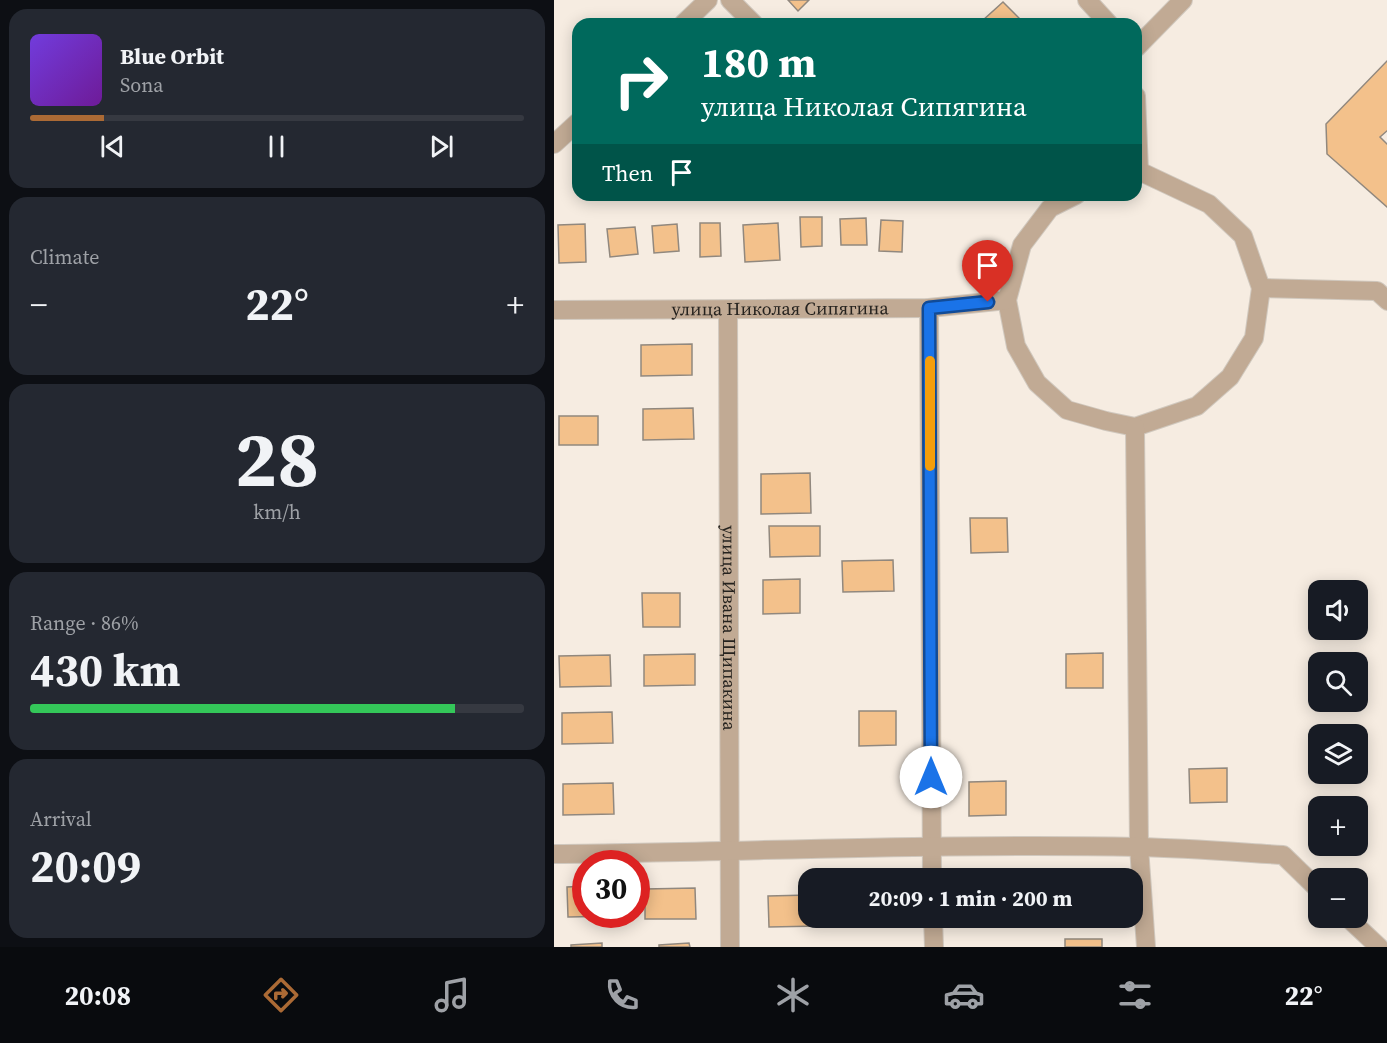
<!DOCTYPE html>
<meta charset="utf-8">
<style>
body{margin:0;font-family:"Source Serif 4",serif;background:#242831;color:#f1f3f6;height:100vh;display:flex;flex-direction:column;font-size:22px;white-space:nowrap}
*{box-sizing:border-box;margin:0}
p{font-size:20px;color:#9ea1a6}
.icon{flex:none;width:33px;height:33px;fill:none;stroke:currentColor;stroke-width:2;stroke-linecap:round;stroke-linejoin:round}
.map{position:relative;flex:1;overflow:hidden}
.side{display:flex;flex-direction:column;gap:9px;padding:9px;background:#0d0f14;width:554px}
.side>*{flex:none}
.top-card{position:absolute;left:18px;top:18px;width:570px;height:183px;border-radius:18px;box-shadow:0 3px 15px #0003;background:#00695c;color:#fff;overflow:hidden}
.controls{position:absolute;left:754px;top:580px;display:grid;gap:12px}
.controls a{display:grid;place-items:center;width:60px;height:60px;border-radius:12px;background:#171b24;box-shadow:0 3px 15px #0003;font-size:30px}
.speed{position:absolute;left:18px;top:850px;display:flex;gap:12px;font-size:30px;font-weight:700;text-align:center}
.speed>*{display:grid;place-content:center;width:78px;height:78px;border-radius:50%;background:#171b24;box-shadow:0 3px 15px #0003;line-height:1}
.speed .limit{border:9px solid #d22;background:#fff;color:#111}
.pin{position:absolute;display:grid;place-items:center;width:51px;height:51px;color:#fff;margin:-62px -26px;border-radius:50% 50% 50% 0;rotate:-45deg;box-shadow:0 0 6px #0007}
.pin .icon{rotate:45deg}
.me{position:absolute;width:66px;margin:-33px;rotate:0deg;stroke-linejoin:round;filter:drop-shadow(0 0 4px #0008)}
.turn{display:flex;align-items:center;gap:21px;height:126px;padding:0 30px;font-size:27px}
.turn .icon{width:78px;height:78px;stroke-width:2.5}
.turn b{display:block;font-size:42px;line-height:51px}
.then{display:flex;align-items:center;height:57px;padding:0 30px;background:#0003;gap:12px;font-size:22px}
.big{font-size:45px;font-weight:700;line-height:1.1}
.side .card{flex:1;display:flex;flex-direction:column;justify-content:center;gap:9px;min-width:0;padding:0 21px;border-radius:18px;background:#242831}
.side .dial{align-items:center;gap:0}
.dial b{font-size:78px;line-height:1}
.song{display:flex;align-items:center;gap:18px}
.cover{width:72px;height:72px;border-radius:9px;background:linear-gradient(135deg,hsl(260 70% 55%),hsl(280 70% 35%))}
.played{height:6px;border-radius:3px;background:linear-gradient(90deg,#ab6a35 15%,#363941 15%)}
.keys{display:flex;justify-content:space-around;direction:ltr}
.heat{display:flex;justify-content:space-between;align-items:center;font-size:33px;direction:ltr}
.charge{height:9px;border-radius:4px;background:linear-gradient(90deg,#34c759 86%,#363941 0)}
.trip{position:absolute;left:244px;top:868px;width:345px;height:60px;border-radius:18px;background:#171b24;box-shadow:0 3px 15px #0003;font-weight:700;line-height:60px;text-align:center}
.tabs{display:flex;height:96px;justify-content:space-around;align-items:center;background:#090b0e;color:#9ea1a6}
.tabs .icon{width:42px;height:42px}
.tabs .active{color:#ab6a35}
.tabs b{font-size:27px;color:#f1f3f6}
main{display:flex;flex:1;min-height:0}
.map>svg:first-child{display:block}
.building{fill:#f3c18b;stroke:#91887e;stroke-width:1.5}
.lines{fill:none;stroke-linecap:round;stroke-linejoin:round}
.street-casing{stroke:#d0c8be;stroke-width:20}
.street{stroke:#c1aa94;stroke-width:18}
.route-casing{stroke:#114b97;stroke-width:15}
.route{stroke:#1a73e8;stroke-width:10}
.slow{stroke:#f59e0b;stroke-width:10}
.labels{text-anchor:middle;stroke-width:5;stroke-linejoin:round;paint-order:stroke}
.street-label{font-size:18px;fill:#25221e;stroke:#fff}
</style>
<main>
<section class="side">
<div class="card">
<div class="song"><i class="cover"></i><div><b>Blue Orbit</b><p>Sona</p></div></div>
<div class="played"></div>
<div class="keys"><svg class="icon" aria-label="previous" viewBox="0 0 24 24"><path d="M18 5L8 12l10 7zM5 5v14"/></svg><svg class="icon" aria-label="pause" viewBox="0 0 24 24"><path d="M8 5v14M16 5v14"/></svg><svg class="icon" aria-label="next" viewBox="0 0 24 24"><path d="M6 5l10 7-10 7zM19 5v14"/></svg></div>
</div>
<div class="card"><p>Climate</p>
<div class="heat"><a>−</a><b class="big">22°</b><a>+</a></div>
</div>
<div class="card dial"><b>28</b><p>km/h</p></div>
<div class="card"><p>Range · 86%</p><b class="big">430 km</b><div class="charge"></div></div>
<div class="card"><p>Arrival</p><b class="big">20:09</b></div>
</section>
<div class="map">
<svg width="834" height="947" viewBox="0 0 834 947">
<rect width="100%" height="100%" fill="#f6ece1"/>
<g class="building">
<path d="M234 0H255L244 11Z"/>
<path d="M449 2 467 20 464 24H431L428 21Z"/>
<path d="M834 60V130L826 137 834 145V208L773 154 772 124Z"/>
<path d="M246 217H268V246L247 247Z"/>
<path d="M312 218 313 245H287L286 219Z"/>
<path d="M327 220 349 221 348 252 325 251Z"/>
<path d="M146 223H166L167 256 146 257Z"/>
<path d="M224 223 226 260 191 262 189 225Z"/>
<path d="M31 224 32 262 5 263 4 225Z"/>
<path d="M123 224 125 251 100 253 98 226Z"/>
<path d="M81 227 84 254 56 257 53 229Z"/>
<path d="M138 344V375L87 376V345Z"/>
<path d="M139 408 140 439 89 440V409Z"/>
<rect x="5" y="416" width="39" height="29"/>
<path d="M256 473 257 513 207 514V474Z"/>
<path d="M416 518H453L454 552 417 553Z"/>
<path d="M215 526H266V556L216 557Z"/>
<path d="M339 560 340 591 289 592 288 561Z"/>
<path d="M246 579V613L209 614V580Z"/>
<path d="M88 593H126V627H89Z"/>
<path d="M549 653V688H512V654Z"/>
<path d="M141 654V685L90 686V655Z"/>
<path d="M56 655 57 686 6 687 5 656Z"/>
<path d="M305 711H342V745L305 746Z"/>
<path d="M58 712 59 743 8 744V713Z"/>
<path d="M673 768V802L636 803 635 769Z"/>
<path d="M452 781V815L415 816V782Z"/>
<path d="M59 783 60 814 9 815V784Z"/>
<path d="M32 886V915L64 916 14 917 13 887Z"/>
<path d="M141 888 142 919H91V889Z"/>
<path d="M255 895V918H265V926L215 927 214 896Z"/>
<path d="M505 918H555V922L505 923Z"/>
<rect x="511" y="939" width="37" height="8"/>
<path d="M48 943V947H17V945Z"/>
<path d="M135 943 136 947H105V945Z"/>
</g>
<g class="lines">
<defs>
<g id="street">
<path d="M176 0 200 24"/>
<path d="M533 0 555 24"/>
<path d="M129 24 154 0"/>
<path d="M582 48 629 0"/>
<path d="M582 96 585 171"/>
<path d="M0 144 24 122"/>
<path d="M522 195 496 208 468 245 453 300 462 346 483 383 513 410 552 421 581 427 643 406 676 377 700 338 707 288 689 236 655 204 585 171 582 173"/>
<path d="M707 288 823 291 834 301"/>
<path d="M375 308 378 879"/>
<path id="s1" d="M0 310 375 308 453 300"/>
<path id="s2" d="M174 310 176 947"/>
<path d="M581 427 585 847 592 947"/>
<path d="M0 854C195 852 390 843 584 847 632 848 681 852 729 855L765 890"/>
<path d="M379 918 380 947"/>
<path d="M794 918 825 947"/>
</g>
</defs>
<use href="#street" class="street-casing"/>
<use href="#street" class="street"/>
</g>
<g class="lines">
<defs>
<path id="route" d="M377 777 375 308 434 302"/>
</defs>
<use href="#route" class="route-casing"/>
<use href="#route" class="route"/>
<path class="slow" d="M376 361V466"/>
</g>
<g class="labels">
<g class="street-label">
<text dy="6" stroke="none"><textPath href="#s1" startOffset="226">улица Николая Сипягина</textPath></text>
<text dy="6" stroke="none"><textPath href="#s2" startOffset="318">улица Ивана Щипакина</textPath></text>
</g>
</g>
</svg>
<div class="controls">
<a><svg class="icon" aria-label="sound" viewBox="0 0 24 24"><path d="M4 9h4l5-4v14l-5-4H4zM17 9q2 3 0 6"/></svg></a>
<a><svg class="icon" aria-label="search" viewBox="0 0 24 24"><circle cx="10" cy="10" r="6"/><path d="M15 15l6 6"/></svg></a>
<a><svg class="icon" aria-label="layers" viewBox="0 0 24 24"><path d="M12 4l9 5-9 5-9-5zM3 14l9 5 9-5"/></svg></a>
<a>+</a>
<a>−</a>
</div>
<div class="speed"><div class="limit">30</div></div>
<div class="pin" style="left:434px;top:302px;background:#d93025"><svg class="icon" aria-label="arrive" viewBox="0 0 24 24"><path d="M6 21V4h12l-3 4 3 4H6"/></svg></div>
<svg class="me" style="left:377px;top:777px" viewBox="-20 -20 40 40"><circle r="19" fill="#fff"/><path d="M0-13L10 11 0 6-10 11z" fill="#1a73e8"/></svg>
<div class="trip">20:09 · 1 min · 200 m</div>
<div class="top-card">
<div class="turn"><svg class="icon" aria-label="right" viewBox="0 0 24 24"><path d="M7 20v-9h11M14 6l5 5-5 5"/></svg><div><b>180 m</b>улица Николая Сипягина</div></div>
<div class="then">Then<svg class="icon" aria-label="arrive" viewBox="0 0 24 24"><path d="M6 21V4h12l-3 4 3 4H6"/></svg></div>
</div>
</div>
</main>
<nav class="tabs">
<b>20:08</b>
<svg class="icon active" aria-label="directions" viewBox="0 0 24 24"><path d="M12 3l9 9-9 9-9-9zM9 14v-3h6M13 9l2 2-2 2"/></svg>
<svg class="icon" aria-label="music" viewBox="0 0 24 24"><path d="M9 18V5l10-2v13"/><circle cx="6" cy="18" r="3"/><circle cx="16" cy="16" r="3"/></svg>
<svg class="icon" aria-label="phone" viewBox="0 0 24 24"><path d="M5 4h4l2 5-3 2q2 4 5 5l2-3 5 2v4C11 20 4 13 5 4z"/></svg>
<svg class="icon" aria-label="climate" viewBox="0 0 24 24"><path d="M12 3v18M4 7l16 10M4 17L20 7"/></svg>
<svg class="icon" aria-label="car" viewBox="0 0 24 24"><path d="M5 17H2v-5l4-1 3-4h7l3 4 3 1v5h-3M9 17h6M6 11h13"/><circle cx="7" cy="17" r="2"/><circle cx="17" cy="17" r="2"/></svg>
<svg class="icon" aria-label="filters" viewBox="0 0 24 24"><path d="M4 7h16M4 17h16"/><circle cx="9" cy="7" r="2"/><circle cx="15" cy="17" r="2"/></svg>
<b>22°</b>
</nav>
